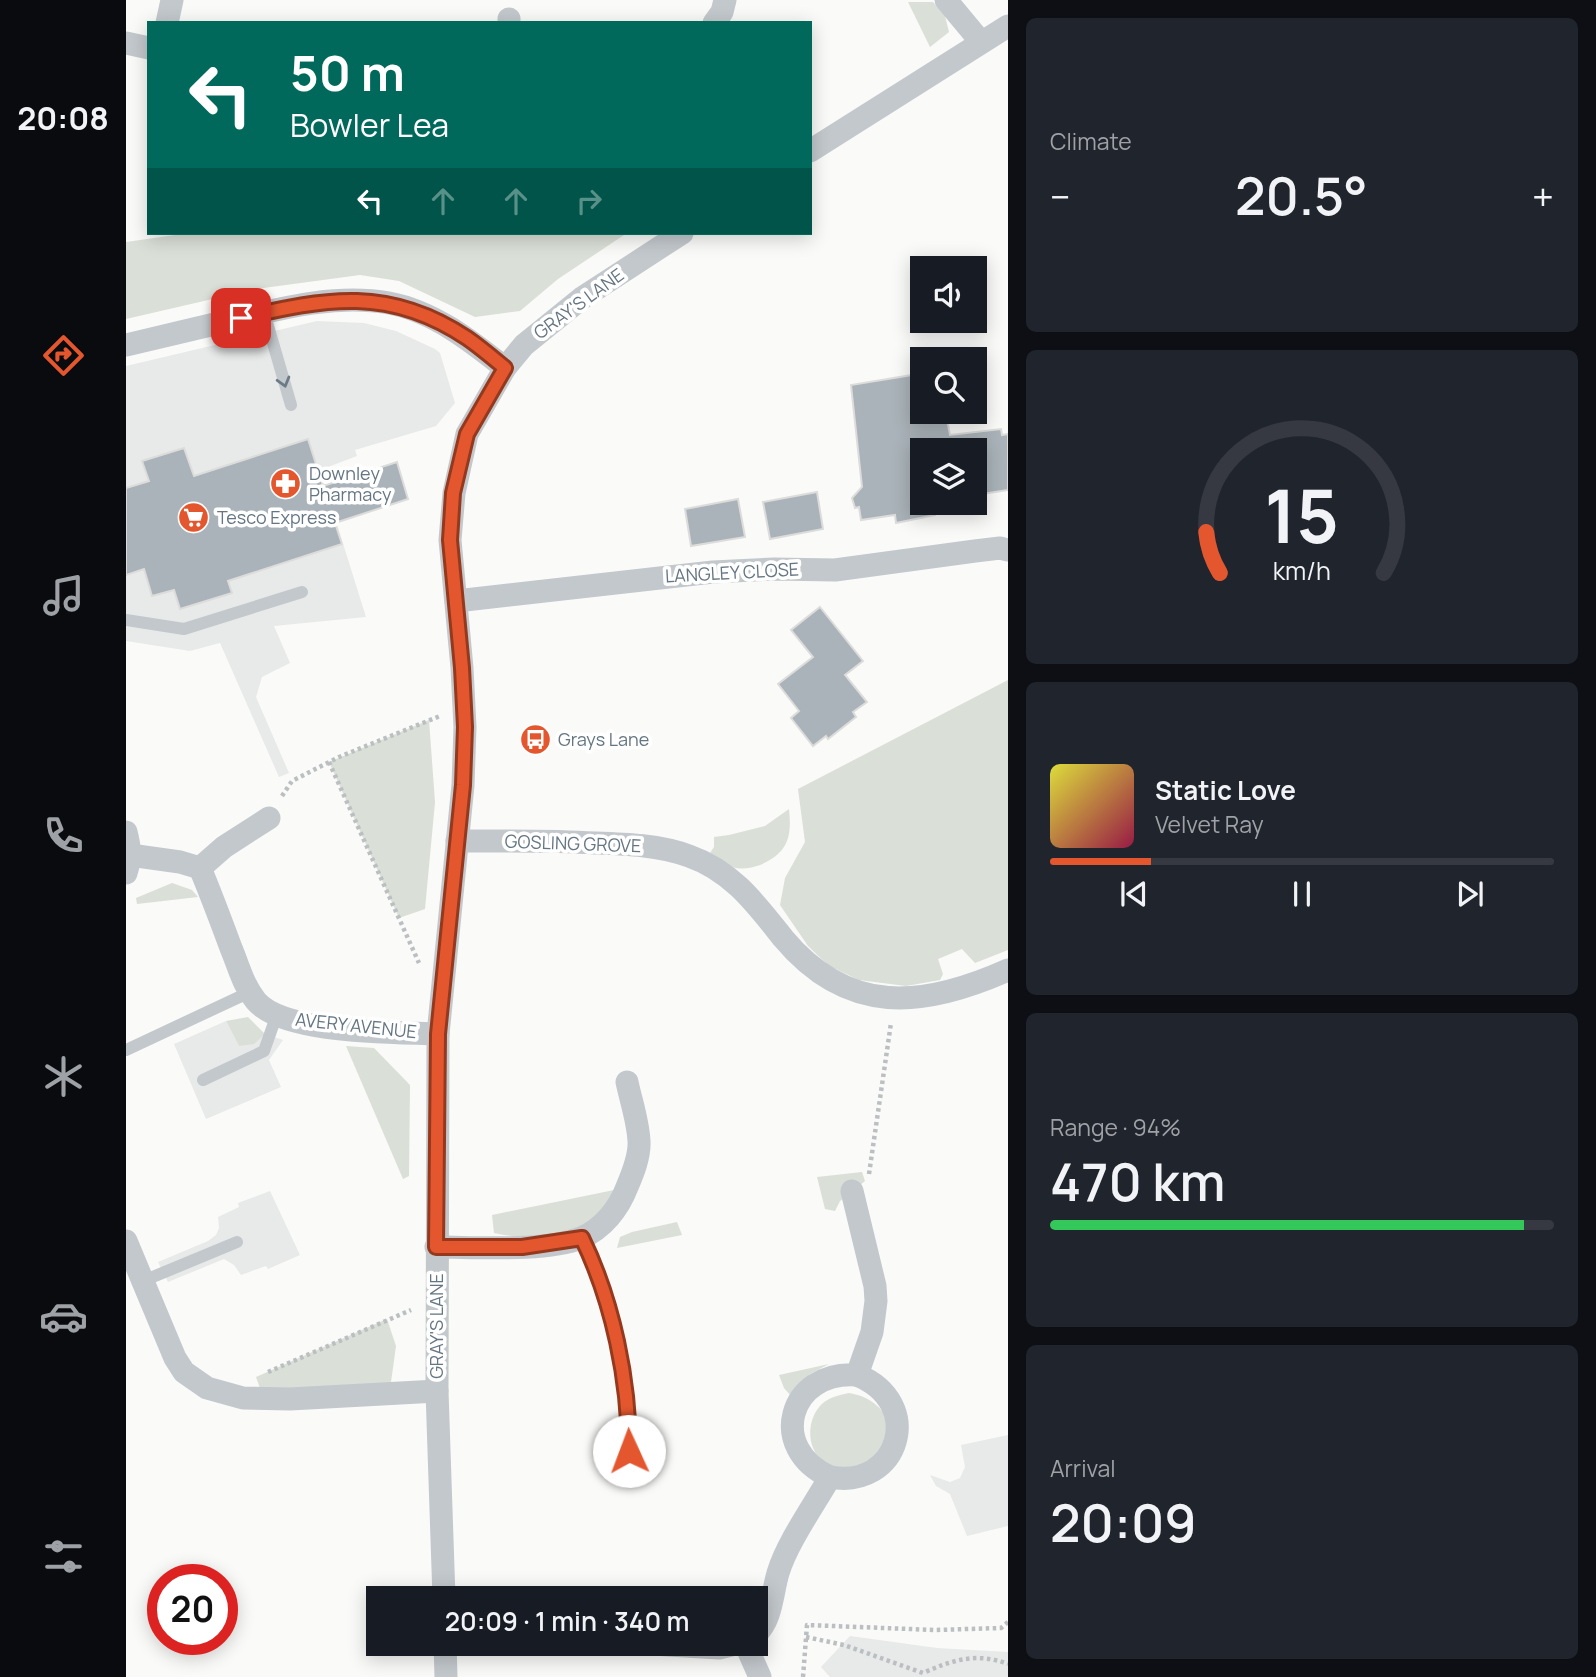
<!DOCTYPE html>
<meta charset="utf-8">
<style>
body{margin:0;font-family:Manrope,sans-serif;background:#20242c;color:#f1f3f6;height:100vh;display:flex;flex-direction:column;font-size:26px;white-space:nowrap}
*{box-sizing:border-box;margin:0}
p{font-size:23px;color:#9ea1a6}
.icon{flex:none;width:38px;height:38px;fill:none;stroke:currentColor;stroke-width:2;stroke-linecap:round;stroke-linejoin:round}
.map{position:relative;flex:1;overflow:hidden}
.drawer{display:flex;flex-direction:column;gap:18px;padding:18px;background:#0d0f14;width:588px}
.drawer>*{flex:none}
.top-card{position:absolute;left:21px;top:21px;width:665px;height:214px;border-radius:0px;box-shadow:0 4px 18px #0003;background:#00695c;color:#fff;overflow:hidden}
.buttons{position:absolute;left:784px;top:256px;display:grid;gap:14px}
.buttons a{display:grid;place-items:center;width:77px;height:77px;border-radius:0px;background:#171b24;box-shadow:0 4px 18px #0003;font-size:35px}
.speed{position:absolute;left:21px;top:1564px;display:flex;gap:14px;font-size:35px;font-weight:700;text-align:center}
.speed>*{display:grid;place-content:center;width:91px;height:91px;border-radius:50%;background:#171b24;box-shadow:0 4px 18px #0003;line-height:1}
.speed .limit{border:10px solid #d22;background:#fff;color:#111}
.pin{position:absolute;display:grid;place-items:center;width:60px;height:60px;color:#fff;margin:-30px;border-radius:14px;box-shadow:0 4px 10px #0006}
.me{position:absolute;width:77px;margin:-38px;rotate:358deg;stroke-linejoin:round;filter:drop-shadow(0 0 5px #0008)}
.turn{display:flex;align-items:center;gap:24px;height:147px;padding:0 28px;font-size:32px}
.turn .icon{width:91px;height:91px;stroke-width:2.5}
.turn b{display:block;font-size:49px;line-height:60px}
.lanes{display:flex;align-items:center;height:66px;padding:0 28px;background:#0003;justify-content:center;gap:35px;direction:ltr}
.lanes .off{opacity:.35}
.big{font-size:52px;font-weight:600;line-height:1.1}
.drawer .tile{flex:1;display:flex;flex-direction:column;justify-content:center;gap:10px;min-width:0;padding:0 24px;border-radius:10px;background:#20242c}
.drawer .dial{align-items:center;gap:0}
.dial svg{height:182px;overflow:visible;fill:none;stroke:#363941;stroke-width:7;stroke-linecap:round;text-anchor:middle}
.dial text{fill:#f1f3f6;stroke:none}
.song{display:flex;align-items:center;gap:21px}
.cover{width:84px;height:84px;border-radius:10px;background:linear-gradient(135deg,hsl(60 70% 55%),hsl(340 70% 35%))}
.played{height:7px;border-radius:4px;background:linear-gradient(90deg,#e4572e 20%,#363941 20%)}
.keys{display:flex;justify-content:space-around;direction:ltr}
.heat{display:flex;justify-content:space-between;align-items:center;font-size:38px;direction:ltr}
.charge{height:10px;border-radius:5px;background:linear-gradient(90deg,#34c759 94%,#363941 0)}
.trip{position:absolute;left:240px;top:1586px;width:402px;height:70px;border-radius:0px;background:#171b24;box-shadow:0 4px 18px #0003;font-weight:600;line-height:70px;text-align:center}
main{display:flex;flex:1;min-height:0}
.tab-bar{display:flex;flex-direction:column;width:126px;justify-content:space-around;align-items:center;background:#090b0e;color:#9ea1a6}
.tab-bar .icon{width:49px;height:49px}
.tab-bar .on{color:#e4572e}
.tab-bar b{font-size:32px;color:#f1f3f6}
.map>svg:first-child{display:block}
.built{fill:#e8e9e9}
.green{fill:#dadfd7}
.building{fill:#aab3b9;stroke:#dcdcda;stroke-width:2}
.lines{fill:none;stroke-linecap:round;stroke-linejoin:round}
.path{stroke:#bbbfc2;stroke-width:4.5;stroke-dasharray:3.5 3.5;stroke-linecap:butt}
.lane{stroke:#c3c8cc;stroke-width:12}
.street{stroke:#c3c8cc;stroke-width:23}
.oneway{stroke:#6a7a87}
.route-casing{stroke:#94391e;stroke-width:18}
.route{stroke:#e4572e;stroke-width:12}
.labels{text-anchor:middle;stroke-width:7;stroke-linejoin:round;paint-order:stroke}
.street-label{font-size:18px;fill:#657683;stroke:#fff}
.poi-label{font-size:18px;fill:#657683;stroke:#fff;text-anchor:start}
</style>
<main>
<nav class="tab-bar">
<b>20:08</b>
<svg class="icon on" aria-label="directions" viewBox="0 0 24 24"><path d="M12 3l9 9-9 9-9-9zM9 14v-3h6M13 9l2 2-2 2"/></svg>
<svg class="icon" aria-label="music" viewBox="0 0 24 24"><path d="M9 18V5l10-2v13"/><circle cx="6" cy="18" r="3"/><circle cx="16" cy="16" r="3"/></svg>
<svg class="icon" aria-label="phone" viewBox="0 0 24 24"><path d="M5 4h4l2 5-3 2q2 4 5 5l2-3 5 2v4C11 20 4 13 5 4z"/></svg>
<svg class="icon" aria-label="climate" viewBox="0 0 24 24"><path d="M12 3v18M4 7l16 10M4 17L20 7"/></svg>
<svg class="icon" aria-label="car" viewBox="0 0 24 24"><path d="M5 17H2v-5l4-1 3-4h7l3 4 3 1v5h-3M9 17h6M6 11h13"/><circle cx="7" cy="17" r="2"/><circle cx="17" cy="17" r="2"/></svg>
<svg class="icon" aria-label="filters" viewBox="0 0 24 24"><path d="M4 7h16M4 17h16"/><circle cx="9" cy="7" r="2"/><circle cx="15" cy="17" r="2"/></svg>
</nav>
<div class="map">
<svg width="882" height="1677" viewBox="0 0 882 1677">
<rect width="100%" height="100%" fill="#fafaf8"/>
<g class="built">
<path d="M191 321 238 323 270 331 309 349 314 353 329 403 310 426 229 450 231 456 194 470 240 617 148 626 164 663 136 677 130 697 163 773 153 777 94 643 64 651 0 641V366Z"/>
<path d="M100 1021 113 1046 139 1034 157 1040 143 1060 155 1087 80 1119 48 1044Z"/>
<path d="M144 1191 174 1255 142 1269 140 1266 115 1275 108 1265 98 1259 42 1282 32 1262 82 1241 90 1235 93 1228 92 1217 113 1207 112 1203Z"/>
<path d="M882 1435V1526L841 1536 824 1494 810 1486 804 1475 824 1482 834 1478 839 1467 835 1445Z"/>
<path d="M724 1636 811 1648 882 1652V1677H704L695 1667Z"/>
</g>
<g class="green">
<path d="M782 2H807L819 16 823 32 804 47Z"/>
<path d="M63 233H501L432 279 394 311 349 317 273 281 234 275 130 289 0 319V242Z"/>
<path d="M882 680V950L849 963 836 949 812 959 817 974 814 980 780 986 733 980 703 966 682 946 654 905 659 878 679 842 672 789Z"/>
<path d="M303 720 309 802 299 909 273 918 203 762Z"/>
<path d="M663 809C666 837 662 853 634 865 626 868 615 870 607 867 599 864 591 857 584 853L588 847V837L603 835 639 826Z"/>
<path d="M46 883 66 890 72 897 11 904 10 898Z"/>
<path d="M122 1017 139 1034 128 1044 113 1046 100 1021Z"/>
<path d="M220 1046 248 1048 284 1085 283 1176 277 1179Z"/>
<path d="M736 1172 739 1181 714 1201 709 1211 699 1209 691 1177Z"/>
<path d="M493 1189C485 1199 477 1210 468 1218 443 1238 397 1240 368 1233L366 1215Z"/>
<path d="M551 1222 556 1235 491 1248 494 1237 506 1232Z"/>
<path d="M261 1319 270 1346 265 1382 249 1387 135 1391 130 1377Z"/>
<path d="M703 1364 684 1374 665 1396 658 1388 653 1375Z"/>
<path d="M723 1393C743 1396 765 1410 762 1434 761 1441 757 1449 755 1456L722 1472C715 1469 704 1466 697 1461 679 1447 681 1417 697 1403 704 1397 714 1395 723 1393Z"/>
</g>
<g class="building">
<path d="M786 375 794 421 821 419 824 435 875 429 876 435 882 434V490L849 495V450H796V502H806L809 515 770 523 769 515 735 520 733 507 729 508 726 498 736 487 725 385Z"/>
<path d="M182 439 197 486 271 462 282 499 209 523 216 544 102 581 106 593 54 609 48 590 26 596 18 569 0 575V488L23 481 16 461 58 448 68 476Z"/>
<path d="M691 492 697 529 644 539 637 502Z"/>
<path d="M612 499 619 537 565 546 559 509Z"/>
<path d="M694 607 737 661 719 675 741 702 727 712 730 717 702 739 700 736 687 746 665 718 673 711 652 684 687 657 665 630Z"/>
</g>
<g class="lines">
<g class="path">
<path d="M203 762 293 963"/>
<path d="M156 796 166 781 213 757 314 716"/>
<path d="M743 1174 765 1023"/>
<path d="M142 1372 285 1310"/>
<path d="M680 1637 718 1645 797 1673C826 1660 851 1652 882 1664"/>
<path d="M677 1677 681 1625 809 1630 875 1628 882 1622"/>
</g>
<g class="lane">
<path d="M138 312 165 405"/>
<path d="M0 620 58 629 176 592"/>
<path d="M0 1050 124 992"/>
<path d="M77 1080 138 1051 150 1017"/>
<path d="M456 1238C492 1312 503 1395 502 1477"/>
<path d="M17 1281 111 1242"/>
</g>
<g class="street">
<path d="M820 0 855 42"/>
<path d="M383 19V23"/>
<path d="M41 23 46 0"/>
<path d="M588 23 596 12 599 0"/>
<path d="M0 43 23 48"/>
<path d="M684 151 882 26"/>
<path d="M0 345C37 336 73 328 110 319 160 307 211 294 263 303 307 311 345 341 379 368"/>
<path d="M330 601 587 572 648 569 709 570 849 551 874 548 882 550"/>
<path d="M0 832C4 847 5 858 0 873"/>
<path d="M331 841C377 841 423 840 469 843 500 844 533 845 563 856 606 871 630 904 657 938 722 1016 797 1008 882 970"/>
<path d="M4 855 54 862 74 868C85 894 95 921 105 948 113 967 117 985 130 1001 158 1034 269 1032 312 1034"/>
<path d="M74 868 98 847 143 818"/>
<path d="M0 1241 49 1358 58 1372 81 1388 117 1398 164 1399 311 1391"/>
<path d="M310 1247C350 1247 419 1252 455 1238 477 1229 493 1208 501 1187 507 1173 514 1156 513 1141 512 1121 505 1101 501 1082"/>
<path d="M704 1477C773 1490 800 1403 731 1375"/>
<path d="M318 1598 311 1391 312 1034 337 785 339 727 336 668 324 540 328 493 341 434 379 368 398 345 456 298 556 233"/>
<path d="M630 1634C646 1620 646 1593 652 1573 661 1543 688 1505 704 1477 641 1449 662 1370 731 1375L746 1332 750 1301 749 1286 726 1191"/>
<path d="M319 1643 320 1677"/>
<path d="M509 1643 593 1648 613 1643"/>
<path d="M619 1643 634 1677"/>
</g>
</g>
<defs><path id="oneway-chevron" d="M-2-3.5L2.5 0L-2 3.5" fill="none" stroke-width="1.6" stroke-linecap="round" stroke-linejoin="round" transform="scale(1.75)"/></defs>
<use class="oneway" href="#oneway-chevron" transform="translate(158 382) rotate(74)"/>
<g class="lines">
<defs>
<path id="route" d="M115 318C201 298 263 286 341 338 354 347 367 358 379 368L341 434 327 493 324 540 336 668 339 727 337 785 312 1034 310 1247H396L456 1238C487 1302 503 1380 503 1451"/>
</defs>
<use href="#route" class="route-casing"/>
<use href="#route" class="route"/>
</g>
<defs>
<symbol id="pharmacy-disc" viewBox="-11 -11 22 22"><circle r="9.5" fill="#e4572e" stroke="#fff"/><path d="M-2-6h4v4h4v4h-4v4h-4v-4h-4v-4h4Z" fill="#fff"/></symbol>
<symbol id="supermarket-disc" viewBox="-11 -11 22 22"><circle r="9.5" fill="#e4572e" stroke="#fff"/><path d="M-6-5.5h2.5l.6 2H6L4.5 2H-2.5L-4.4-4H-6ZM-1.5 3.2a1.3 1.3 0 1 0 .1 0ZM3 3.2a1.3 1.3 0 1 0 .1 0Z" fill="#fff"/></symbol>
<symbol id="bus-disc" viewBox="-11 -11 22 22"><circle r="9.5" fill="#e4572e" stroke="#fff"/><path d="M-5-6H5V4H4V6H2V4H-2V6H-4V4H-5ZM-3.5-4V0h7V-4ZM-3.5 1.2v1.5H-2V1.2ZM2 1.2v1.5H3.5V1.2Z" fill="#fff"/></symbol>
</defs>
<g fill-rule="evenodd">
<use href="#pharmacy-disc" x="142" y="466" width="35" height="35"/>
<use href="#supermarket-disc" x="50" y="500" width="35" height="35"/>
<use href="#bus-disc" x="392" y="722" width="35" height="35"/>
</g>
<g class="labels">
<g class="street-label">
<text transform="translate(453 304) rotate(-36)" y="6">GRAY'S LANE</text>
<text transform="translate(606 573) rotate(-3)" y="6">LANGLEY CLOSE</text>
<text transform="translate(447 844) rotate(2)" y="6">GOSLING GROVE</text>
<text transform="translate(230 1026) rotate(6)" y="6">AVERY AVENUE</text>
<text transform="translate(311 1326) rotate(-90)" y="6">GRAY'S LANE</text>
</g>
<g class="poi-label">
<text x="183" y="480">Downley<tspan x="183" dy="21">Pharmacy</tspan></text>
<text x="91" y="524">Tesco Express</text>
<text x="432" y="746">Grays Lane</text>
</g>
</g>
</svg>
<div class="buttons">
<a><svg class="icon" aria-label="sound" viewBox="0 0 24 24"><path d="M4 9h4l5-4v14l-5-4H4zM17 9q2 3 0 6"/></svg></a>
<a><svg class="icon" aria-label="search" viewBox="0 0 24 24"><circle cx="10" cy="10" r="6"/><path d="M15 15l6 6"/></svg></a>
<a><svg class="icon" aria-label="layers" viewBox="0 0 24 24"><path d="M12 4l9 5-9 5-9-5zM3 14l9 5 9-5"/></svg></a>
</div>
<div class="speed"><div class="limit">20</div></div>
<div class="pin" style="left:115px;top:318px;background:#d93025"><svg class="icon" aria-label="arrive" viewBox="0 0 24 24"><path d="M6 21V4h12l-3 4 3 4H6"/></svg></div>
<svg class="me" style="left:503px;top:1451px" viewBox="-20 -20 40 40"><circle r="19" fill="#fff"/><path d="M0-13L10 11 0 6-10 11z" fill="#e4572e"/></svg>
<div class="trip">20:09 · 1 min · 340 m</div>
<div class="top-card">
<div class="turn"><svg class="icon" aria-label="left" viewBox="0 0 24 24"><path d="M17 20v-9H6M10 6l-5 5 5 5"/></svg><div><b>50 m</b>Bowler Lea</div></div>
<div class="lanes"><svg class="icon" aria-label="left" viewBox="0 0 24 24"><path d="M17 20v-9H6M10 6l-5 5 5 5"/></svg><svg class="icon off" aria-label="ahead" viewBox="0 0 24 24"><path d="M12 20V5M6 11l6-6 6 6"/></svg><svg class="icon off" aria-label="ahead" viewBox="0 0 24 24"><path d="M12 20V5M6 11l6-6 6 6"/></svg><svg class="icon off" aria-label="right" viewBox="0 0 24 24"><path d="M7 20v-9h11M14 6l5 5-5 5"/></svg></div>
</div>
</div>
<section class="drawer">
<div class="tile"><p>Climate</p>
<div class="heat"><a>−</a><b class="big">20.5°</b><a>+</a></div>
</div>
<div class="tile dial"><svg viewBox="0 0 100 80">
<path d="M14 69A42 42 0 1 1 86 69"/>
<path d="M14 69A42 42 0 0 1 8 51" stroke="#e4572e"/>
<text x="50" y="56" font-size="32" font-weight="700">15</text>
<text x="50" y="72" font-size="11">km/h</text>
</svg></div>
<div class="tile">
<div class="song"><i class="cover"></i><div><b>Static Love</b><p>Velvet Ray</p></div></div>
<div class="played"></div>
<div class="keys"><svg class="icon" aria-label="previous" viewBox="0 0 24 24"><path d="M18 5L8 12l10 7zM5 5v14"/></svg><svg class="icon" aria-label="pause" viewBox="0 0 24 24"><path d="M8 5v14M16 5v14"/></svg><svg class="icon" aria-label="next" viewBox="0 0 24 24"><path d="M6 5l10 7-10 7zM19 5v14"/></svg></div>
</div>
<div class="tile"><p>Range · 94%</p><b class="big">470 km</b><div class="charge"></div></div>
<div class="tile"><p>Arrival</p><b class="big">20:09</b></div>
</section>
</main>
